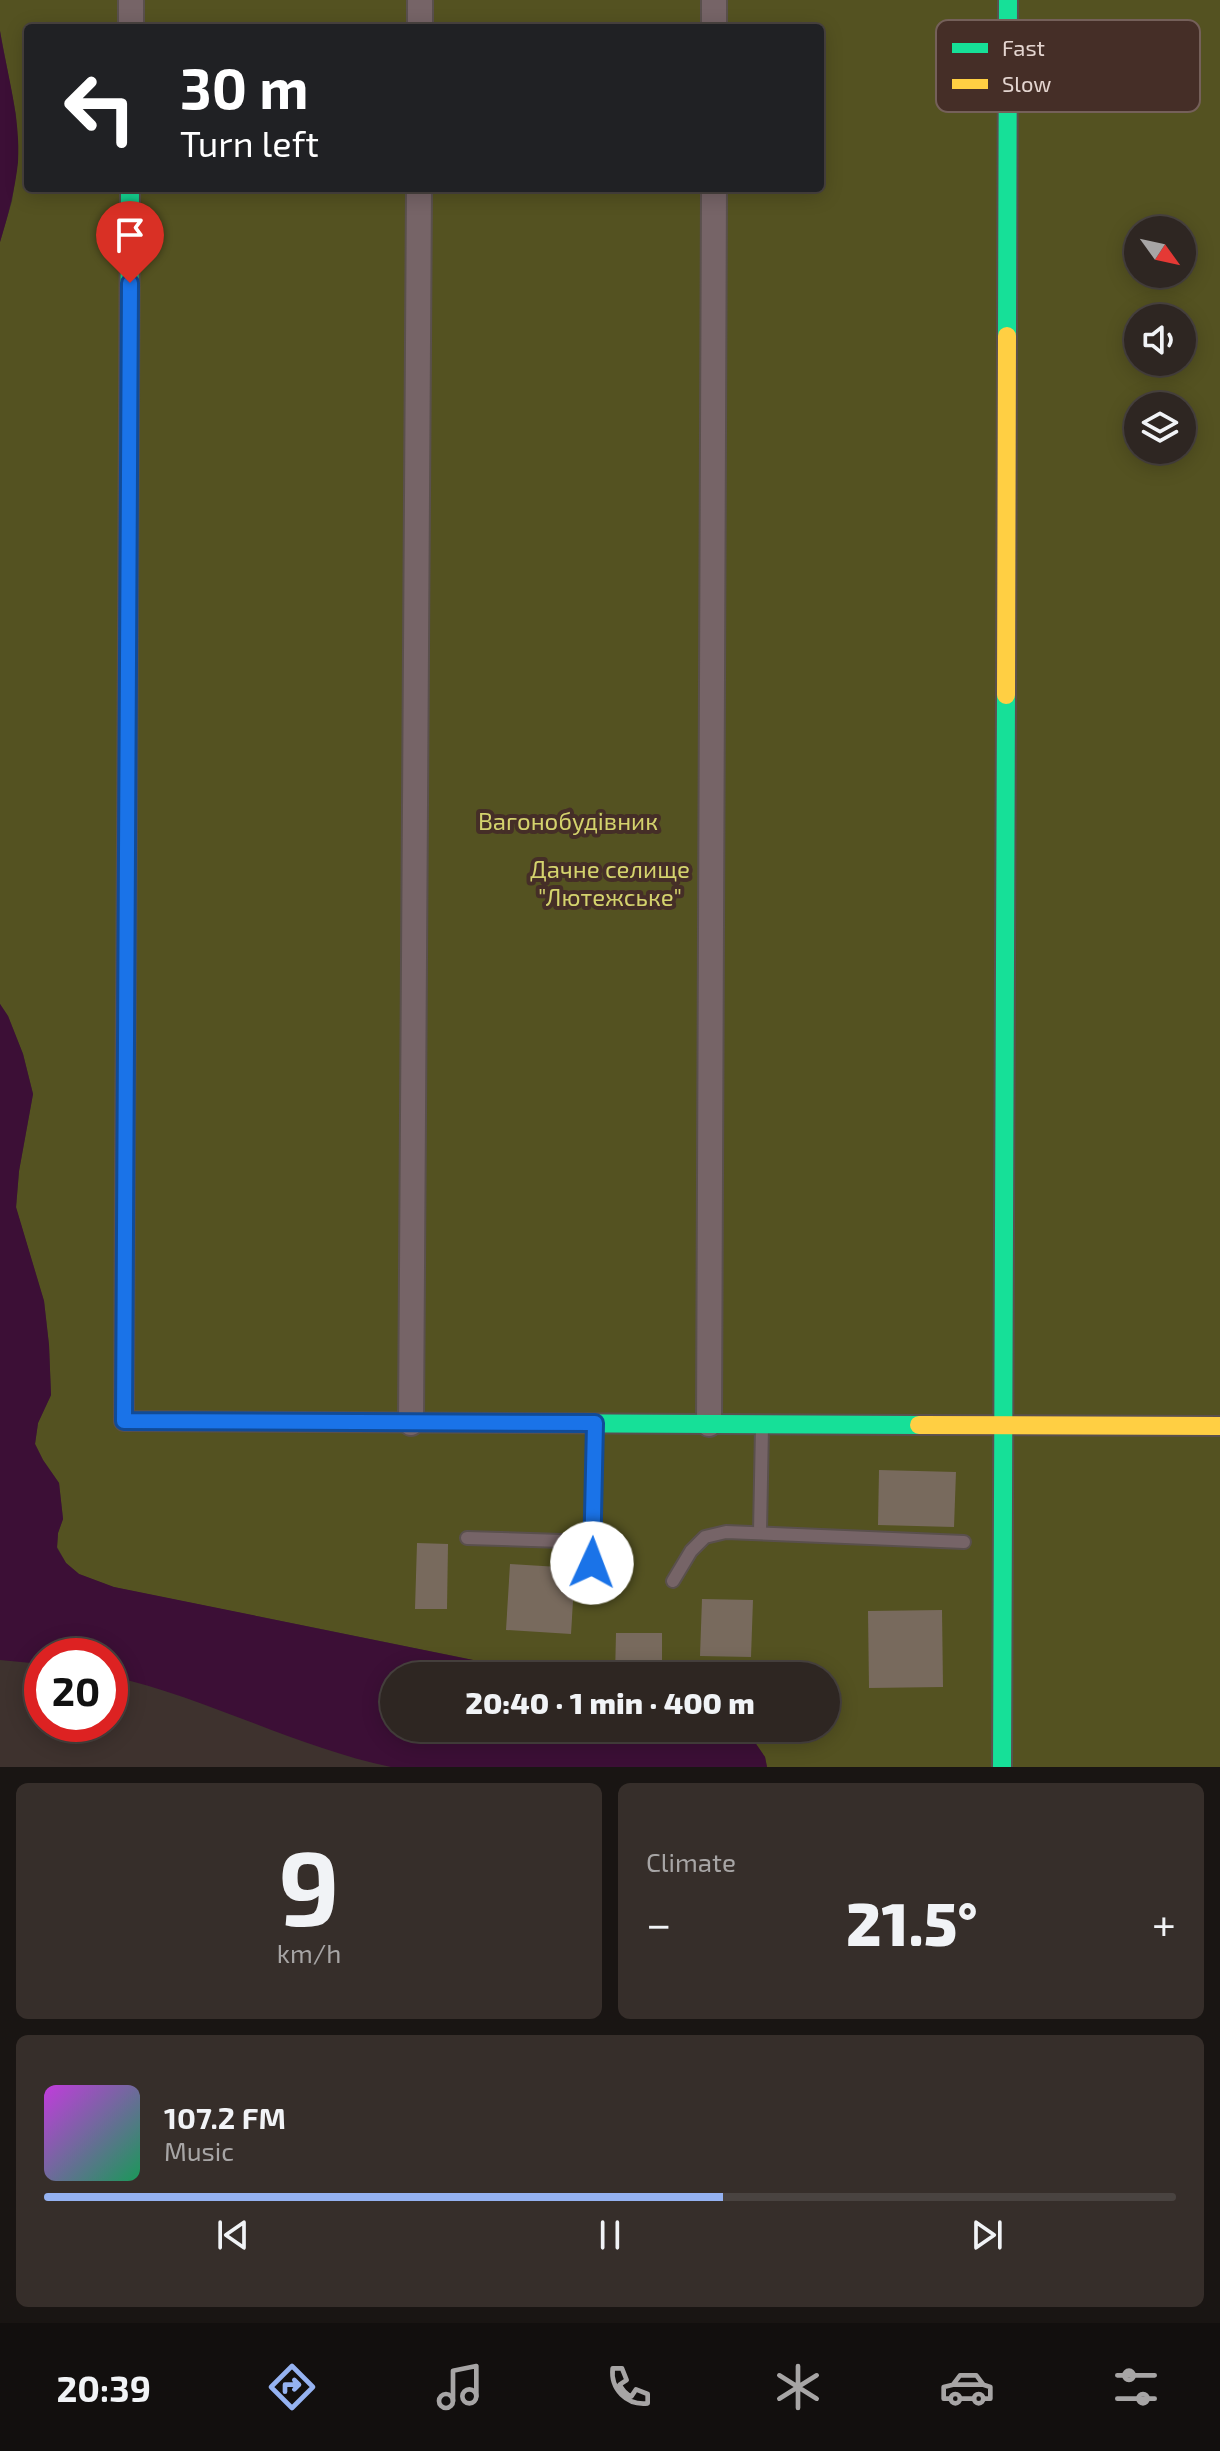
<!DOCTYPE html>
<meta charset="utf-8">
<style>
body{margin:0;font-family:"Exo 2",sans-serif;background:#362e2a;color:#f1f3f6;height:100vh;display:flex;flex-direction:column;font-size:30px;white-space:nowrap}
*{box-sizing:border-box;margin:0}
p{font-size:26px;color:#a7a5a5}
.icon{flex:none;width:44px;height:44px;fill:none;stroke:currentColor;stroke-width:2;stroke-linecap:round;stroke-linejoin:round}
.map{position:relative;height:1767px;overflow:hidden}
.drawer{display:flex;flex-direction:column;gap:16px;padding:16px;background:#191513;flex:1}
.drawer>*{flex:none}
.banner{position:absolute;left:24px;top:24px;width:800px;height:168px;border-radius:8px;box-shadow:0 4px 20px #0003,0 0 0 2px #494340;background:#202124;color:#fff;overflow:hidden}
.needle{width:52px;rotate:123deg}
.controls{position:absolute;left:1124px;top:216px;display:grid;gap:16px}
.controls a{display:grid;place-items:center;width:72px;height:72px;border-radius:50%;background:#2e2622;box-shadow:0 4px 20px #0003,0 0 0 2px #494340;font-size:40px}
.speed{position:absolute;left:24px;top:1638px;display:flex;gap:16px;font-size:40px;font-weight:700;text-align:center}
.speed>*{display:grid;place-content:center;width:104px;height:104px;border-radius:50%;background:#2e2622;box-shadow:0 4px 20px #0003,0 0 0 2px #494340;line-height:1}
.speed .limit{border:12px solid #d22;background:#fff;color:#111}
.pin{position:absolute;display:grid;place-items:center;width:68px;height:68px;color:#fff;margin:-82px -34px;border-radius:50% 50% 50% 0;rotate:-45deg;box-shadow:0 0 8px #0007}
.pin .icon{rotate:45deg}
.me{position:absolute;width:88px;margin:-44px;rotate:2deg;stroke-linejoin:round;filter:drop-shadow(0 0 6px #0008)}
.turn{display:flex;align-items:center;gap:28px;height:168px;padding:0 24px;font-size:36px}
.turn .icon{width:104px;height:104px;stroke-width:2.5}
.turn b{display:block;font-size:56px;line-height:68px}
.big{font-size:60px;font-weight:800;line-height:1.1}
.drawer .tile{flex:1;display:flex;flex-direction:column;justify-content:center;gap:12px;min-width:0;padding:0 28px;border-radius:12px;background:#362e2a}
.drawer .dial{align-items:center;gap:0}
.dial b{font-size:104px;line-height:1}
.song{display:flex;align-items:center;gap:24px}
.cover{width:96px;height:96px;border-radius:12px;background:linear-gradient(135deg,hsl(290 70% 55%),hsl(150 70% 35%))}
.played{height:8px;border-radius:4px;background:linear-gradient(90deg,#95b2f1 60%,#494340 60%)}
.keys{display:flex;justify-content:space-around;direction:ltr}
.heat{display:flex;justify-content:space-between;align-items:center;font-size:44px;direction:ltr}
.drawer .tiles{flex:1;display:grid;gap:16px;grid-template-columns:1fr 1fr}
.tile:last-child{grid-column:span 2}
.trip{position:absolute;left:380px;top:1662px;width:460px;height:80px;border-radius:40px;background:#2e2622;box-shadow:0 4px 20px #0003,0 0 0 2px #494340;font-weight:800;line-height:80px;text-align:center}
.menu{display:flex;height:128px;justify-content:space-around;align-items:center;background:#120f0e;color:#a7a5a5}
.menu .icon{width:56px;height:56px}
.menu .selected{color:#95b2f1}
.menu b{font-size:36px;color:#f1f3f6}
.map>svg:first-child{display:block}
.green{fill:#545221;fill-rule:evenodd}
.water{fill:#3c0f36}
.building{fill:#786a5d}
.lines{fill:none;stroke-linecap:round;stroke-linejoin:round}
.lane-casing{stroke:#5a504d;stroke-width:16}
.street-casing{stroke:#5a504d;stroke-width:28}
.fast-casing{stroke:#5a504d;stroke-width:22}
.slow-casing{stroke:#5a504d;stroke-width:22}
.lane{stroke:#766467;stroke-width:12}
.street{stroke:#766467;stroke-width:24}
.fast{stroke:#16e098;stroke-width:18}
.slow{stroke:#ffcf43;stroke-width:18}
.route-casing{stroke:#114b97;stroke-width:20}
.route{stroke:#1a73e8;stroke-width:14}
.labels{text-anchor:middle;stroke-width:8;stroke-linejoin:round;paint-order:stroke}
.park-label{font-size:24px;fill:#d4d36d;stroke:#452e27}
.key{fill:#452e27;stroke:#75605a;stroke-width:2}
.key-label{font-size:22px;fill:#e4d5d0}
</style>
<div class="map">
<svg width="1220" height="1767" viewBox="0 0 1220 1767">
<rect width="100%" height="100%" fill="#3e322e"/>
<path class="green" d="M0 0H1220V1767H767L765 1757 745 1728H826V1676H552L113 1587 79 1574 66 1563 57 1547 58 1533 63 1519 59 1483 43 1460 35 1444 38 1423 51 1395 49 1345 44 1301 16 1208 19 1171 33 1094 23 1054 8 1016 0 1004V242L12 201 18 160 16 115 0 31ZM28 28H820V188H28ZM1138 230H1182V274H1138ZM1138 318H1182V362H1138ZM1138 406H1182V450H1138Z"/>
<g class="water">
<path d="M0 31C7 74 21 119 18 162 15 190 8 216 0 242Z"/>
<path d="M0 1004 8 1016 23 1054 33 1094 19 1171 16 1207 44 1301 49 1345 51 1395 38 1423 35 1444 43 1460 59 1483 63 1519 58 1533 57 1548 66 1563 79 1574 114 1587 552 1676H394V1728H745L765 1757 767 1767H391C294 1747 206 1697 110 1676V1656H42V1664L0 1660Z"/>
</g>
<g class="building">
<path d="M879 1470 956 1472 954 1527 878 1525Z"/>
<path d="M417 1543 448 1544 447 1609H415Z"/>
<path d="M510 1564 575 1568 571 1634 506 1630Z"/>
<path d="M702 1599 753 1600 751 1657 700 1656Z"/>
<path d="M942 1610 943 1687 869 1688 868 1611Z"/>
<path d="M616 1633H662V1676H615Z"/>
</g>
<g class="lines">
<defs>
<g id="lane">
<path d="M760 1532 762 1427"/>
<path d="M467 1538 593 1542"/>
<path d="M592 1563 595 1427"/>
<path d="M673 1581 691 1551 705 1537 726 1532 964 1542"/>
</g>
<g id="street">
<path d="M131 28V0"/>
<path d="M420 28V0"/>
<path d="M714 28V0"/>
<path d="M411 1423 419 188"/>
<path d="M709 1424 714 188"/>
</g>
<g id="fast">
<path d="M1007 336 1008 0"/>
<path d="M127 835 130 188"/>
<path d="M125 1157 124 1421 919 1425"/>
<path d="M1002 1767 1006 695"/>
</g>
<g id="slow">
<path d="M1006 695 1007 336"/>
<path d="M125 1157 127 835"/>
<path d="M919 1425 1220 1426"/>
</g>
</defs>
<use href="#lane" class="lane-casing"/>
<use href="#street" class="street-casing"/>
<use href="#fast" class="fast-casing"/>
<use href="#slow" class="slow-casing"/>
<use href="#lane" class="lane"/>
<use href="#street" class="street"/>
<use href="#fast" class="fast"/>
<use href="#slow" class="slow"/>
</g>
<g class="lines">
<defs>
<path id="route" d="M130 283 124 1421 595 1423 592 1563"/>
</defs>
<use href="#route" class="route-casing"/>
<use href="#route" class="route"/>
</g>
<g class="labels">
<g class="park-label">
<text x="568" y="830">Вагонобудівник</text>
<text x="610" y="878">Дачне селище<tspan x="610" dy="28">"Лютежське"</tspan></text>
</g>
</g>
<rect x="936" y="20" width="264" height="92" rx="12" class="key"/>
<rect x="952" y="43" width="36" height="10" fill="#16e098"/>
<rect x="952" y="79" width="36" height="10" fill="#ffcf43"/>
<g class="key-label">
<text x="1002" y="56">Fast</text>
<text x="1002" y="92">Slow</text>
</g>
</svg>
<div class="controls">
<a><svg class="needle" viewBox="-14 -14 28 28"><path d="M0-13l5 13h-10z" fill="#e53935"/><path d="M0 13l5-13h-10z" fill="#a7a5a5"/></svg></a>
<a><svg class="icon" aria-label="sound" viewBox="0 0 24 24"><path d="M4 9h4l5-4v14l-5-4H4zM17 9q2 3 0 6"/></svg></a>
<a><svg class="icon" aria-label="layers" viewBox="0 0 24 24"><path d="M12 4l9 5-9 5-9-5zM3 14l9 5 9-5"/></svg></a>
</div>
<div class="speed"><div class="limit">20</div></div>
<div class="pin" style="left:130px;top:283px;background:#d93025"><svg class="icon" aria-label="arrive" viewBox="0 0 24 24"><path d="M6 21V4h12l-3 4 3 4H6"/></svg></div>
<svg class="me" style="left:592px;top:1563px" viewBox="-20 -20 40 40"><circle r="19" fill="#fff"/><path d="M0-13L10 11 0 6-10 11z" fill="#1a73e8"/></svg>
<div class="trip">20:40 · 1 min · 400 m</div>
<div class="banner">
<div class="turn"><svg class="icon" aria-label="left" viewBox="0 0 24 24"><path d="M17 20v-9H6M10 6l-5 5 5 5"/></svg><div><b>30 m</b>Turn left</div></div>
</div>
</div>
<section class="drawer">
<div class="tiles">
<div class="tile dial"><b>9</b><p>km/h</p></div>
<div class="tile"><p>Climate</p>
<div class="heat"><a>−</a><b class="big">21.5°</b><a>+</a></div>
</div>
<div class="tile">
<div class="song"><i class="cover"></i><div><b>107.2 FM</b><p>Music</p></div></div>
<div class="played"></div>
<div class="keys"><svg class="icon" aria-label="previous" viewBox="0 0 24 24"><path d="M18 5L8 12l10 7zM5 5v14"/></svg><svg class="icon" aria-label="pause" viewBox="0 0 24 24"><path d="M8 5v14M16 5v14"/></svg><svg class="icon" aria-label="next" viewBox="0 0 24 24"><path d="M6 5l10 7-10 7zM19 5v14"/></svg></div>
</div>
</div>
</section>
<nav class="menu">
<b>20:39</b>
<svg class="icon selected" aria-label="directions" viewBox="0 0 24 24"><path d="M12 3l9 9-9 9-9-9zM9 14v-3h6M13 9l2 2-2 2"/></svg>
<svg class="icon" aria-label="music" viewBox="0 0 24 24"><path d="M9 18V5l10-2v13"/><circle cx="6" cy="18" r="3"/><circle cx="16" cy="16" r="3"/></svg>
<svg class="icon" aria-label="phone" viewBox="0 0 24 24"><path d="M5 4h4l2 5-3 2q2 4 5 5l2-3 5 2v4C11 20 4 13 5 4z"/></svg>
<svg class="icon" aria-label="climate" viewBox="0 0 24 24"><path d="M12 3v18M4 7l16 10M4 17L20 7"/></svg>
<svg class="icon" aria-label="car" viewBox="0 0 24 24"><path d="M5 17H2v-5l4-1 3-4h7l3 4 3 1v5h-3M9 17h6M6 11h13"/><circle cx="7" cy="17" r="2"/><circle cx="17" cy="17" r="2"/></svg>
<svg class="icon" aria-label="filters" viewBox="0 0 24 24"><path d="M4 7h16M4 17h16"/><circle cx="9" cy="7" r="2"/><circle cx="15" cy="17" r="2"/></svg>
</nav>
